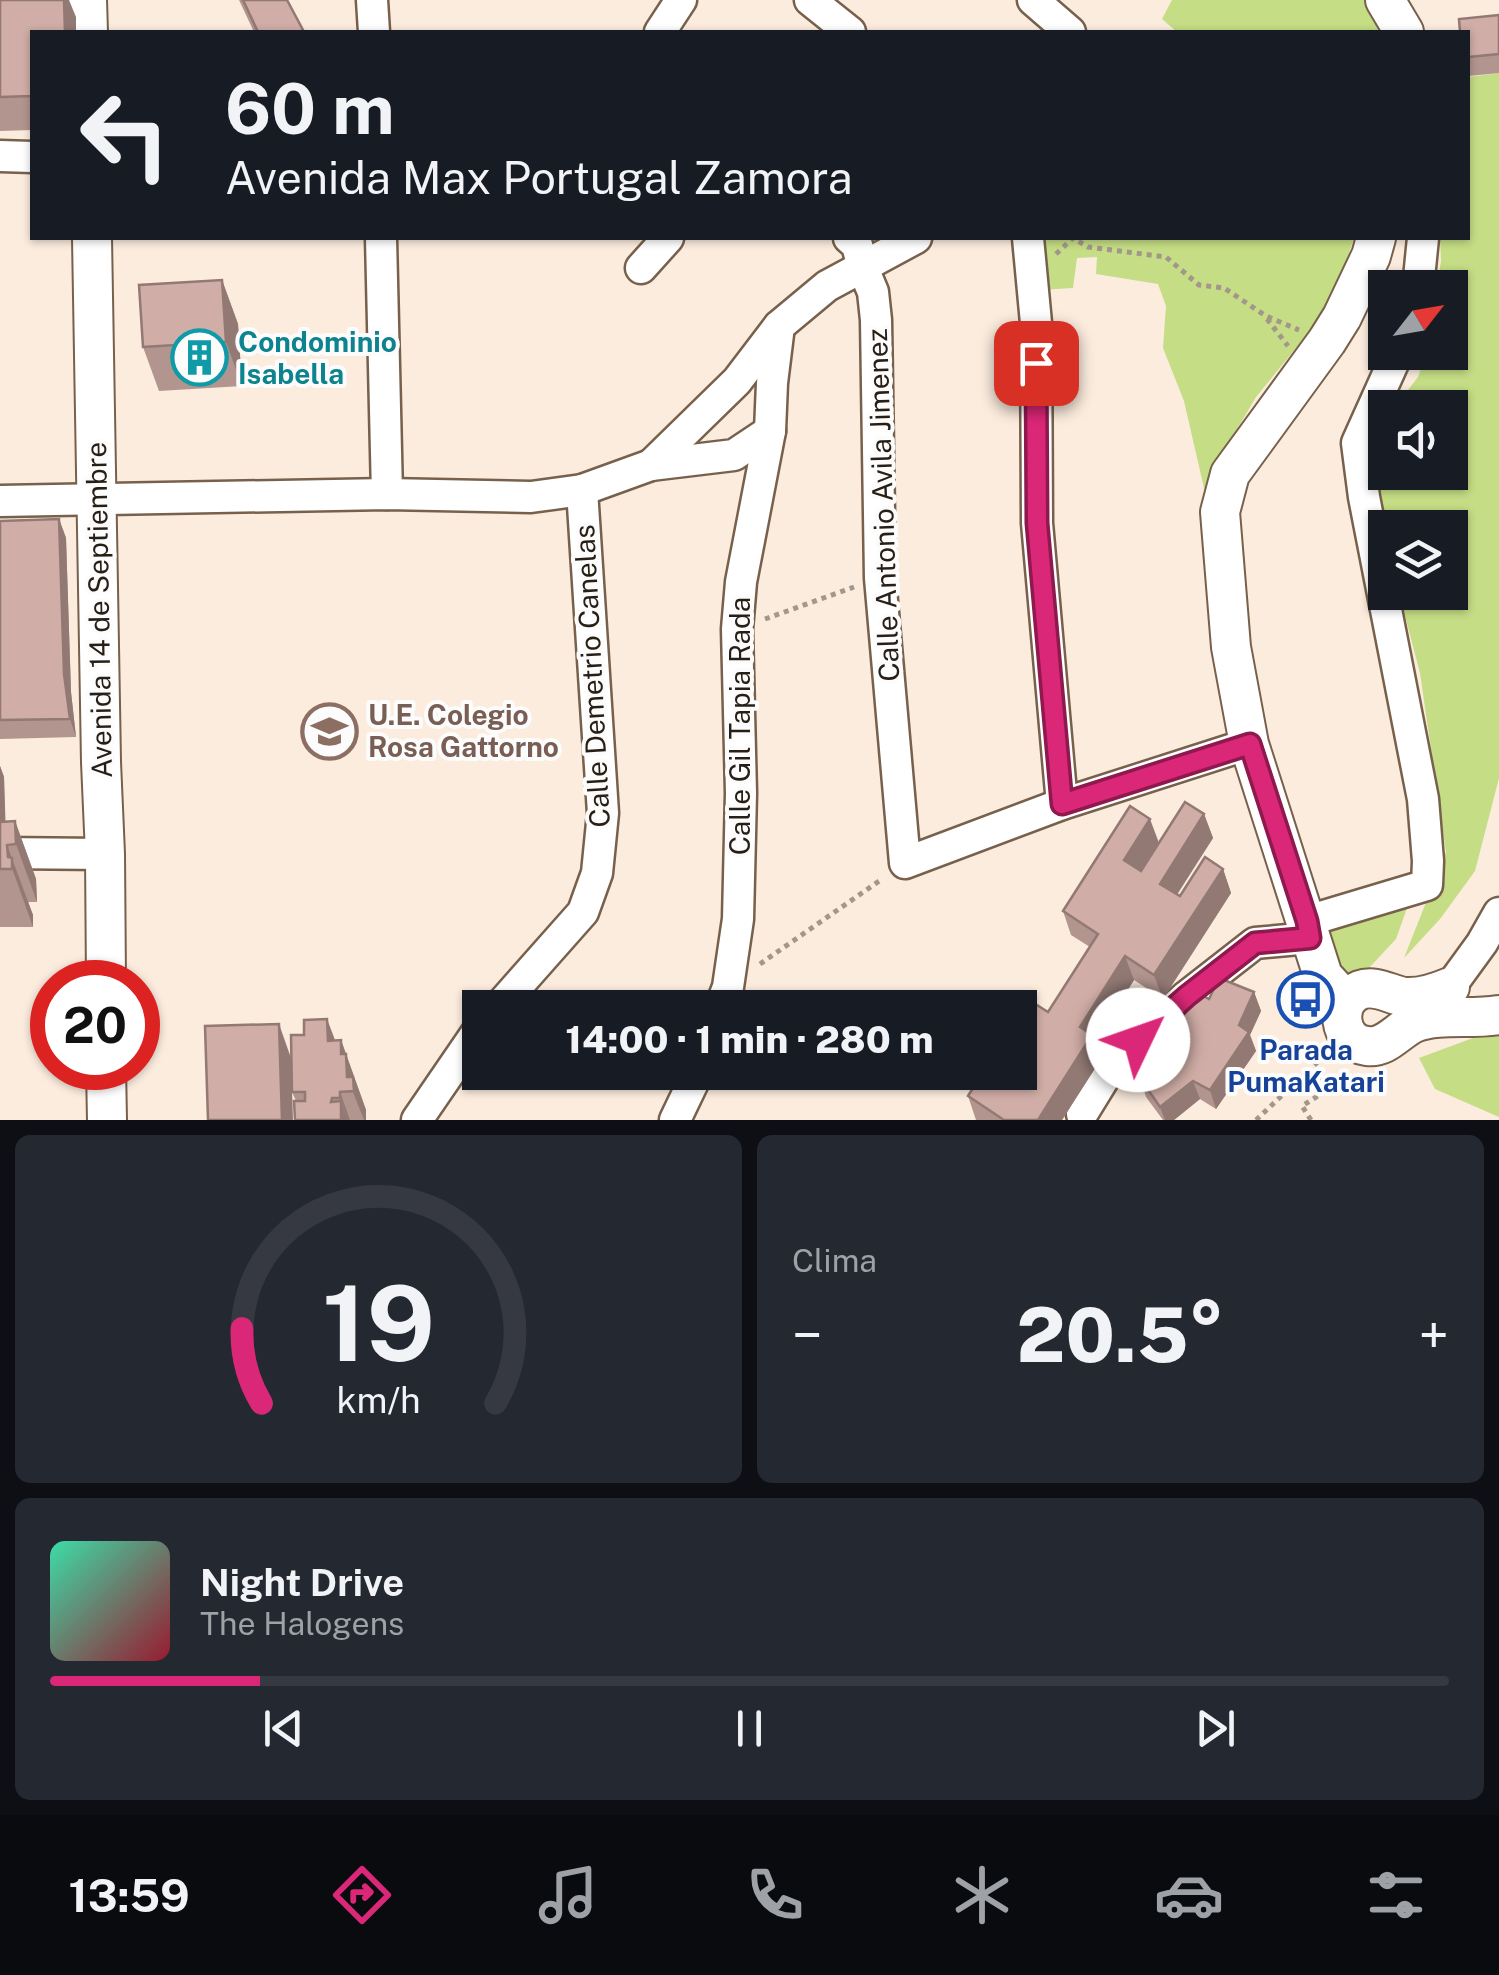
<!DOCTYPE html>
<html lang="es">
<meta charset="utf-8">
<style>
body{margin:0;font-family:"Public Sans",sans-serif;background:#242831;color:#f1f3f6;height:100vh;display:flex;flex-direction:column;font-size:38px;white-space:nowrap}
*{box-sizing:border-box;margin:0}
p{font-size:32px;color:#9ea1a6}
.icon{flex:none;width:55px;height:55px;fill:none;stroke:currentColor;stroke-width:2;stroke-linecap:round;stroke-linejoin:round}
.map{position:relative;height:1120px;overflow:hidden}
.panel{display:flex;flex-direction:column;gap:15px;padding:15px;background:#0d0f14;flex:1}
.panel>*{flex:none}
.guide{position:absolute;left:30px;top:30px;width:1440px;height:210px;border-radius:0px;box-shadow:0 2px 8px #0004;background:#171b24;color:#f1f3f6;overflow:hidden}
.needle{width:65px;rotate:59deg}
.fabs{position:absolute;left:1368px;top:270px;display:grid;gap:20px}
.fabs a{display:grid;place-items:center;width:100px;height:100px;border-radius:0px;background:#171b24;box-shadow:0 2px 8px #0004;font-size:50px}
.speed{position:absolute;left:30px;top:960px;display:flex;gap:20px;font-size:50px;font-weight:700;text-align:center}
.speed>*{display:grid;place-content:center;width:130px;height:130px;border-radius:50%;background:#171b24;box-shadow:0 2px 8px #0004;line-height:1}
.speed .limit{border:15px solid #d22;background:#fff;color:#111}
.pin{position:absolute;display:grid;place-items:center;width:85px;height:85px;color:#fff;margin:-42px;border-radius:20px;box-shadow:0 5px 15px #0006}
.me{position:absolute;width:110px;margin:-55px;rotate:48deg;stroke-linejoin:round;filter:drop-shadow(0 0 8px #0008)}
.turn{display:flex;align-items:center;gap:35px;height:210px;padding:0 30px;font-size:45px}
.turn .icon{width:130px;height:130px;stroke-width:2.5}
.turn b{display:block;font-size:70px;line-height:85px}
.big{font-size:75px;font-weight:800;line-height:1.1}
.panel .widget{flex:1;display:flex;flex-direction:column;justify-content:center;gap:15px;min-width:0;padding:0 35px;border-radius:15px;background:#242831}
.panel .dial{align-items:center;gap:0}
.dial svg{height:260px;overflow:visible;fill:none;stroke:#363941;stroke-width:7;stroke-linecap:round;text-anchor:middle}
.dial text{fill:#f1f3f6;stroke:none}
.song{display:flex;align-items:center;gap:30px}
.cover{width:120px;height:120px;border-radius:15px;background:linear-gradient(135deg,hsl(160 70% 55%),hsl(350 70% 35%))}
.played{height:10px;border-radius:5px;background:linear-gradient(90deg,#db2777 15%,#363941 15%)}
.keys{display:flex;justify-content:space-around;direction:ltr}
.heat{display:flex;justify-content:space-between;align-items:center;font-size:55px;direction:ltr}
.panel .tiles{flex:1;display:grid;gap:15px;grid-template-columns:1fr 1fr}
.widget:last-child{grid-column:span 2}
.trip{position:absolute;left:462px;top:990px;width:575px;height:100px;border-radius:0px;background:#171b24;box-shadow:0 2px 8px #0004;font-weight:800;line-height:100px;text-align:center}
.menu{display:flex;height:160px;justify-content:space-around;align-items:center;background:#090b0e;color:#9ea1a6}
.menu .icon{width:70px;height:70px}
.menu .current{color:#db2777}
.menu b{font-size:45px;color:#f1f3f6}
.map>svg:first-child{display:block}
.green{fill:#c5dd85}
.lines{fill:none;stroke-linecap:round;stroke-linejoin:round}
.minor-casing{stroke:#77614c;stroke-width:35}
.major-casing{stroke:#77614c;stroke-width:42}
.path{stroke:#a3978b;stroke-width:5;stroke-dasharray:5 5;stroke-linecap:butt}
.minor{stroke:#fff;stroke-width:30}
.major{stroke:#fff;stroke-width:38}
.wall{fill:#b3958f}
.shaded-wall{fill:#927974}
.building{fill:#d0ada6;stroke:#927974;stroke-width:2.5}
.route-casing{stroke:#8e194d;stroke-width:25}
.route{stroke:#db2777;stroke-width:18}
.labels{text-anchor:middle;stroke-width:8;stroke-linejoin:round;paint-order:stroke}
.culture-label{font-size:28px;font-weight:bold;fill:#0d838f;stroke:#fcfcfc;text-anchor:start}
.street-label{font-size:28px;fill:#271e16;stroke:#fcfcfc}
.education-label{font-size:28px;font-weight:bold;fill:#785e54;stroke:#fcfcfc;text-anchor:start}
.transit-label{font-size:28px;font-weight:bold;fill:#164399;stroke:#fcfcfc}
</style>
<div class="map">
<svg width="1499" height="1120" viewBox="0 0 1499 1120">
<rect width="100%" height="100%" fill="#fbecde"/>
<g class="green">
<path d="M1172 0H1366L1383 32H1177L1162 19Z"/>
<path d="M1499 73V778L1475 871 1440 919 1404 958 1446 852 1420 673 1399 593 1450 592V528H1385L1382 524C1379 491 1375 460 1385 428V472H1450V408L1395 407 1418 377 1427 353 1450 352V288L1437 287 1441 261 1440 238H1468V77Z"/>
<path d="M1036 238H1354L1332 304 1256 397 1216 465 1209 510 1184 401 1163 348 1166 306 1158 284 1096 274 1097 257 1077 258 1073 288 1040 290Z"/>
<path d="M1407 908 1396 939 1367 970 1334 976 1318 928 1370 912Z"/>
<path d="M1499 1032V1117L1435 1089 1419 1058 1481 1035Z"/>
</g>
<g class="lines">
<defs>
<g id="minor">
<path d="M372 0 374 32"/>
<path d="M810 0 850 32"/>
<path d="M1033 0 1070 32"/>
<path d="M660 32 681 0"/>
<path d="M0 156 32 157"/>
<path d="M381 238 387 494"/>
<path d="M849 238 857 245 863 268 873 292 876 320 880 578 905 863 1062 804 1249 744"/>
<path d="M1028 238 1036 323 1037 523 1062 804"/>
<path d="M641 268 668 238"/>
<path d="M1418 288 1423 238"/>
<path d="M651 465 737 381 779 326 827 286 916 238"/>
<path d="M0 501 387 494 531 497 582 490 651 465 734 455 770 431"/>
<path d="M0 853 105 854"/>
<path d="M1307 921 1427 885 1428 861 1423 799 1364 497 1357 443 1398 352"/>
<path d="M1450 987 1482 943 1499 913"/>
<path d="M498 1008 583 912 597 873 603 813 582 490"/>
<path d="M720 1008 728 987 738 919 741 793 737 629 741 582 770 431 772 383 779 326"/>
<path d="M1082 1114 1114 1062 1187 996 1255 943 1310 938"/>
<path d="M417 1120 480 1028"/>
<path d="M675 1120 698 1072"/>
</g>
<g id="major">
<path d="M87 0 88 32"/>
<path d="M1385 0 1404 32"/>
<path d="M92 238 101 762 105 854 106 982"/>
<path d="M1450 987C1436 993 1422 998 1405 997 1390 995 1376 984 1360 990 1333 1001 1338 1043 1367 1046 1386 1049 1398 1030 1414 1023 1440 1013 1471 1020 1499 1015"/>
<path d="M1346 1001 1323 976 1249 744 1231 647 1220 512 1230 474 1327 341 1342 317 1371 256 1376 238"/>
<path d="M106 1068 107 1120"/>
</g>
</defs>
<use href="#minor" class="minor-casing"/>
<use href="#major" class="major-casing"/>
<g class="path">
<path d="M1056 254 1073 238 1088 247 1166 257 1199 285 1224 288 1266 316 1299 330"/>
<path d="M1267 319 1288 346"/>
<path d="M765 619 854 587"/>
<path d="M760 964 882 879"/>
<path d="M1256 1120 1326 1054"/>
<path d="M1311 1120 1302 1106 1321 1094 1319 1061"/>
</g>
<use href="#minor" class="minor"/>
<use href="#major" class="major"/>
</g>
<g class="wall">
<path d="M0 0 76 17 32 32V130L0 131Z"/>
<path d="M239 0H287L303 32H254Z"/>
<path d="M1499 15V73L1469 76 1468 71V32Z"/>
<path d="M222 280 238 324 242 386 159 391 143 347Z"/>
<path d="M59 519 66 538 71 692 76 737 0 739V521Z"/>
<path d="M0 766 4 777 5 822 15 821 36 879 37 902H28L33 915V927H0Z"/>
<path d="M1204 814 1213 838 1177 895 1180 896 1223 869 1231 893 1163 999 1134 980 1095 1041 1101 1059 1062 1120H976L968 1096 1048 1012 1090 947 1071 935 1063 911 1159 843Z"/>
<path d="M1254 992 1261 1011 1250 1035 1256 1051 1216 1109 1200 1099 1174 1120H1163L1146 1097 1140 1078 1158 1062 1155 1052 1209 999Z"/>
<path d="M335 1040H341L366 1110V1120H295L296 1101 292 1092Z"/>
</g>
<g class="shaded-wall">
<path d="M64 0H69L76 17V32H65Z"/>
<path d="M222 280 238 324 242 386 226 342Z"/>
<path d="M59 519 66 538 71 692 76 737 70 719 64 674Z"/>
<path d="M0 766 4 777 6 837 0 821Z"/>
<path d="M1204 814 1213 838 1168 908 1160 884Z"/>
<path d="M1150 819 1159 843 1133 884 1124 860Z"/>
<path d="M15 821 36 879 37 902 16 844Z"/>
<path d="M7 845 33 915V927L8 857Z"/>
<path d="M1223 869 1231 893 1163 999 1154 975Z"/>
<path d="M1125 956 1134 980 1095 1041 1101 1059 1062 1120H1038L1080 1027Z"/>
<path d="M1254 992 1261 1011 1250 1035 1256 1051 1216 1109 1210 1090Z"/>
<path d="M327 1019 340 1053 328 1041Z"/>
<path d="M279 1024 291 1058 293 1120H282Z"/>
<path d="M341 1040 366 1110V1120H364L347 1077 341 1054Z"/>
<path d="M1193 1081 1200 1099 1174 1120H1165L1160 1107Z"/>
<path d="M340 1092 350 1120H348L340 1098Z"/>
<path d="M341 1101 348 1120H341Z"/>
</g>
<g class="building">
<path d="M0 0H64L65 32H32V96L0 97Z"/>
<path d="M243 0H287L303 30 299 32H258Z"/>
<path d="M1499 15V54L1468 57V32H1460L1459 19Z"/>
<path d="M222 280 226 342 143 347 139 285Z"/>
<path d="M59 519 64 674 70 719 0 720V521Z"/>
<path d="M1185 802 1204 814 1160 884 1180 896 1205 857 1223 869 1154 975 1125 956 1080 1027 1092 1035 1038 1120H1004L968 1096 983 1072H1020V1015L1029 1000 1048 1012 1098 934 1063 911 1130 806 1150 819 1124 860 1141 871Z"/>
<path d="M15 821 16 844 7 845 8 857 12 858V869H0V822Z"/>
<path d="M1219 978 1254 992 1239 1025 1249 1032 1210 1090 1193 1081 1160 1107 1140 1078 1161 1059 1155 1052 1200 994 1209 999Z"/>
<path d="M327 1019 328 1041 341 1040V1054H346L347 1077H353L354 1091 340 1092V1098H332L331 1102 341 1101V1120H295L294 1101H305V1092H292L291 1035H304V1020Z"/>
<path d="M279 1024 282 1120H208L205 1026Z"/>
</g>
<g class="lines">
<defs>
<path id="route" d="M1036 363 1037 523 1062 804 1250 744 1307 921 1310 938 1255 943 1187 996 1138 1040"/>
</defs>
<use href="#route" class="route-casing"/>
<use href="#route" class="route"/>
</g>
<defs>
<symbol id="building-ring" viewBox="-11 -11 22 22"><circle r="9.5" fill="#fcfcfc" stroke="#0f9aa8" stroke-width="1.5"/><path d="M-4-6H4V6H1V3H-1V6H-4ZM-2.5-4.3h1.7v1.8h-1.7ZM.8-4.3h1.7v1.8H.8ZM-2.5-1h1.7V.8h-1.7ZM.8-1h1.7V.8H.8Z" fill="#0f9aa8"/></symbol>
<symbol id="school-ring" viewBox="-11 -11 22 22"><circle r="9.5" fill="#fcfcfc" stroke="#8d6e63" stroke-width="1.5"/><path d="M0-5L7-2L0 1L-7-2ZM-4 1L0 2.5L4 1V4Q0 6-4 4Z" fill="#8d6e63"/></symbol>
<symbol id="bus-ring" viewBox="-11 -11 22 22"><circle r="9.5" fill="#fcfcfc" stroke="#1a4fb4" stroke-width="1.5"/><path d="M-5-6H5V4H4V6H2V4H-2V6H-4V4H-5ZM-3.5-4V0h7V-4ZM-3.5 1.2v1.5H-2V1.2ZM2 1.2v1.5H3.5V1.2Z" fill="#1a4fb4"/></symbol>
</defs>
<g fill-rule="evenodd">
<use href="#building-ring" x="168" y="326" width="63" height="63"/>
<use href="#school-ring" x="298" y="700" width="63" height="63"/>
<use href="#bus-ring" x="1274" y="968" width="63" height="63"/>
</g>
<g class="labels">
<g class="culture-label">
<text x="238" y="352">Condominio<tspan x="238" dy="32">Isabella</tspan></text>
</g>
<g class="street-label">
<text transform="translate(883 505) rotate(-92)" y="10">Calle Antonio Avila Jimenez</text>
<text transform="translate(99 610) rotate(-91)" y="10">Avenida 14 de Septiembre</text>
<text transform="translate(592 676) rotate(-93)" y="10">Calle Demetrio Canelas</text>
<text transform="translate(740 726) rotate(-90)" y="10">Calle Gil Tapia Rada</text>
</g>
<g class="education-label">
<text x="368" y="725">U.E. Colegio<tspan x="368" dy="32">Rosa Gattorno</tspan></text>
</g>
<g class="transit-label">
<text x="1306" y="1060">Parada<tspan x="1306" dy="32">PumaKatari</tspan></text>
</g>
</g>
</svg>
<div class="fabs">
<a><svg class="needle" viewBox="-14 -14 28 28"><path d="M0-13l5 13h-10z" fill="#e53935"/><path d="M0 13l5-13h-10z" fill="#9ea1a6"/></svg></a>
<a><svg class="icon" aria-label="sound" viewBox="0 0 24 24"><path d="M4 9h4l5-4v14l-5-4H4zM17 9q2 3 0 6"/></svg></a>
<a><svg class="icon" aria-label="layers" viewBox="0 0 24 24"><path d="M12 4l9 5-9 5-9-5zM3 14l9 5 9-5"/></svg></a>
</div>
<div class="speed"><div class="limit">20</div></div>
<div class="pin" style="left:1036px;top:363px;background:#d93025"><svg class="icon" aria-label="arrive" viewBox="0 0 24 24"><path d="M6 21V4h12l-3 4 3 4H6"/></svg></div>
<svg class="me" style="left:1138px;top:1040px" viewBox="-20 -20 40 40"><circle r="19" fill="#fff"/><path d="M0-13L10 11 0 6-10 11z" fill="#db2777"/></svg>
<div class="trip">14:00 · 1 min · 280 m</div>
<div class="guide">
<div class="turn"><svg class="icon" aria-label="left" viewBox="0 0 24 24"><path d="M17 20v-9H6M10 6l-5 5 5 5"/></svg><div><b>60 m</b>Avenida Max Portugal Zamora</div></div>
</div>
</div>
<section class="panel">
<div class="tiles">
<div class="widget dial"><svg viewBox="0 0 100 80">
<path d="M14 69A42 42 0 1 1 86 69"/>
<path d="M14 69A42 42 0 0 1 8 46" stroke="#db2777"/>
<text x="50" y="56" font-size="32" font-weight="700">19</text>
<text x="50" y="72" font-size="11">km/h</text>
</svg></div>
<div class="widget"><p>Clima</p>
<div class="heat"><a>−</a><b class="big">20.5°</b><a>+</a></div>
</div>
<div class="widget">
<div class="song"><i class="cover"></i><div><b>Night Drive</b><p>The Halogens</p></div></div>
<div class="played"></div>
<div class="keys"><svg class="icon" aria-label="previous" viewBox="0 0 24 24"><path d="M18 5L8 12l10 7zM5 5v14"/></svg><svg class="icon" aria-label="pause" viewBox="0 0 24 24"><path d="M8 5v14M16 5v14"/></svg><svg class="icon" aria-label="next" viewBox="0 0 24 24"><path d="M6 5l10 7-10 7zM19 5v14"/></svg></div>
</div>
</div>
</section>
<nav class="menu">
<b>13:59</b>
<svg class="icon current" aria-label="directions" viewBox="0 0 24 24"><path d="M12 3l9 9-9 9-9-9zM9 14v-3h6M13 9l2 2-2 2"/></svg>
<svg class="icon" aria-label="music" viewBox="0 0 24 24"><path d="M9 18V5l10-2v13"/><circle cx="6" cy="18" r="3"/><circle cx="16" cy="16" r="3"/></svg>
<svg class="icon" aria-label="phone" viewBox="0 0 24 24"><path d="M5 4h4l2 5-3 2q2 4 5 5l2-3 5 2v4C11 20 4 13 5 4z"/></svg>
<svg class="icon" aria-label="climate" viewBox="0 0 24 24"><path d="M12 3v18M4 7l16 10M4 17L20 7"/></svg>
<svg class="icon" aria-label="car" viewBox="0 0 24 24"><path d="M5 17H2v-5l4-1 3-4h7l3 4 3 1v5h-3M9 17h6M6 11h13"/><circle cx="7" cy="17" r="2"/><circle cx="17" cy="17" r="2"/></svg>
<svg class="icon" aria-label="filters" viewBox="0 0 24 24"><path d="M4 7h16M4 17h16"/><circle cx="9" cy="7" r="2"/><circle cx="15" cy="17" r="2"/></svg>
</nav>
